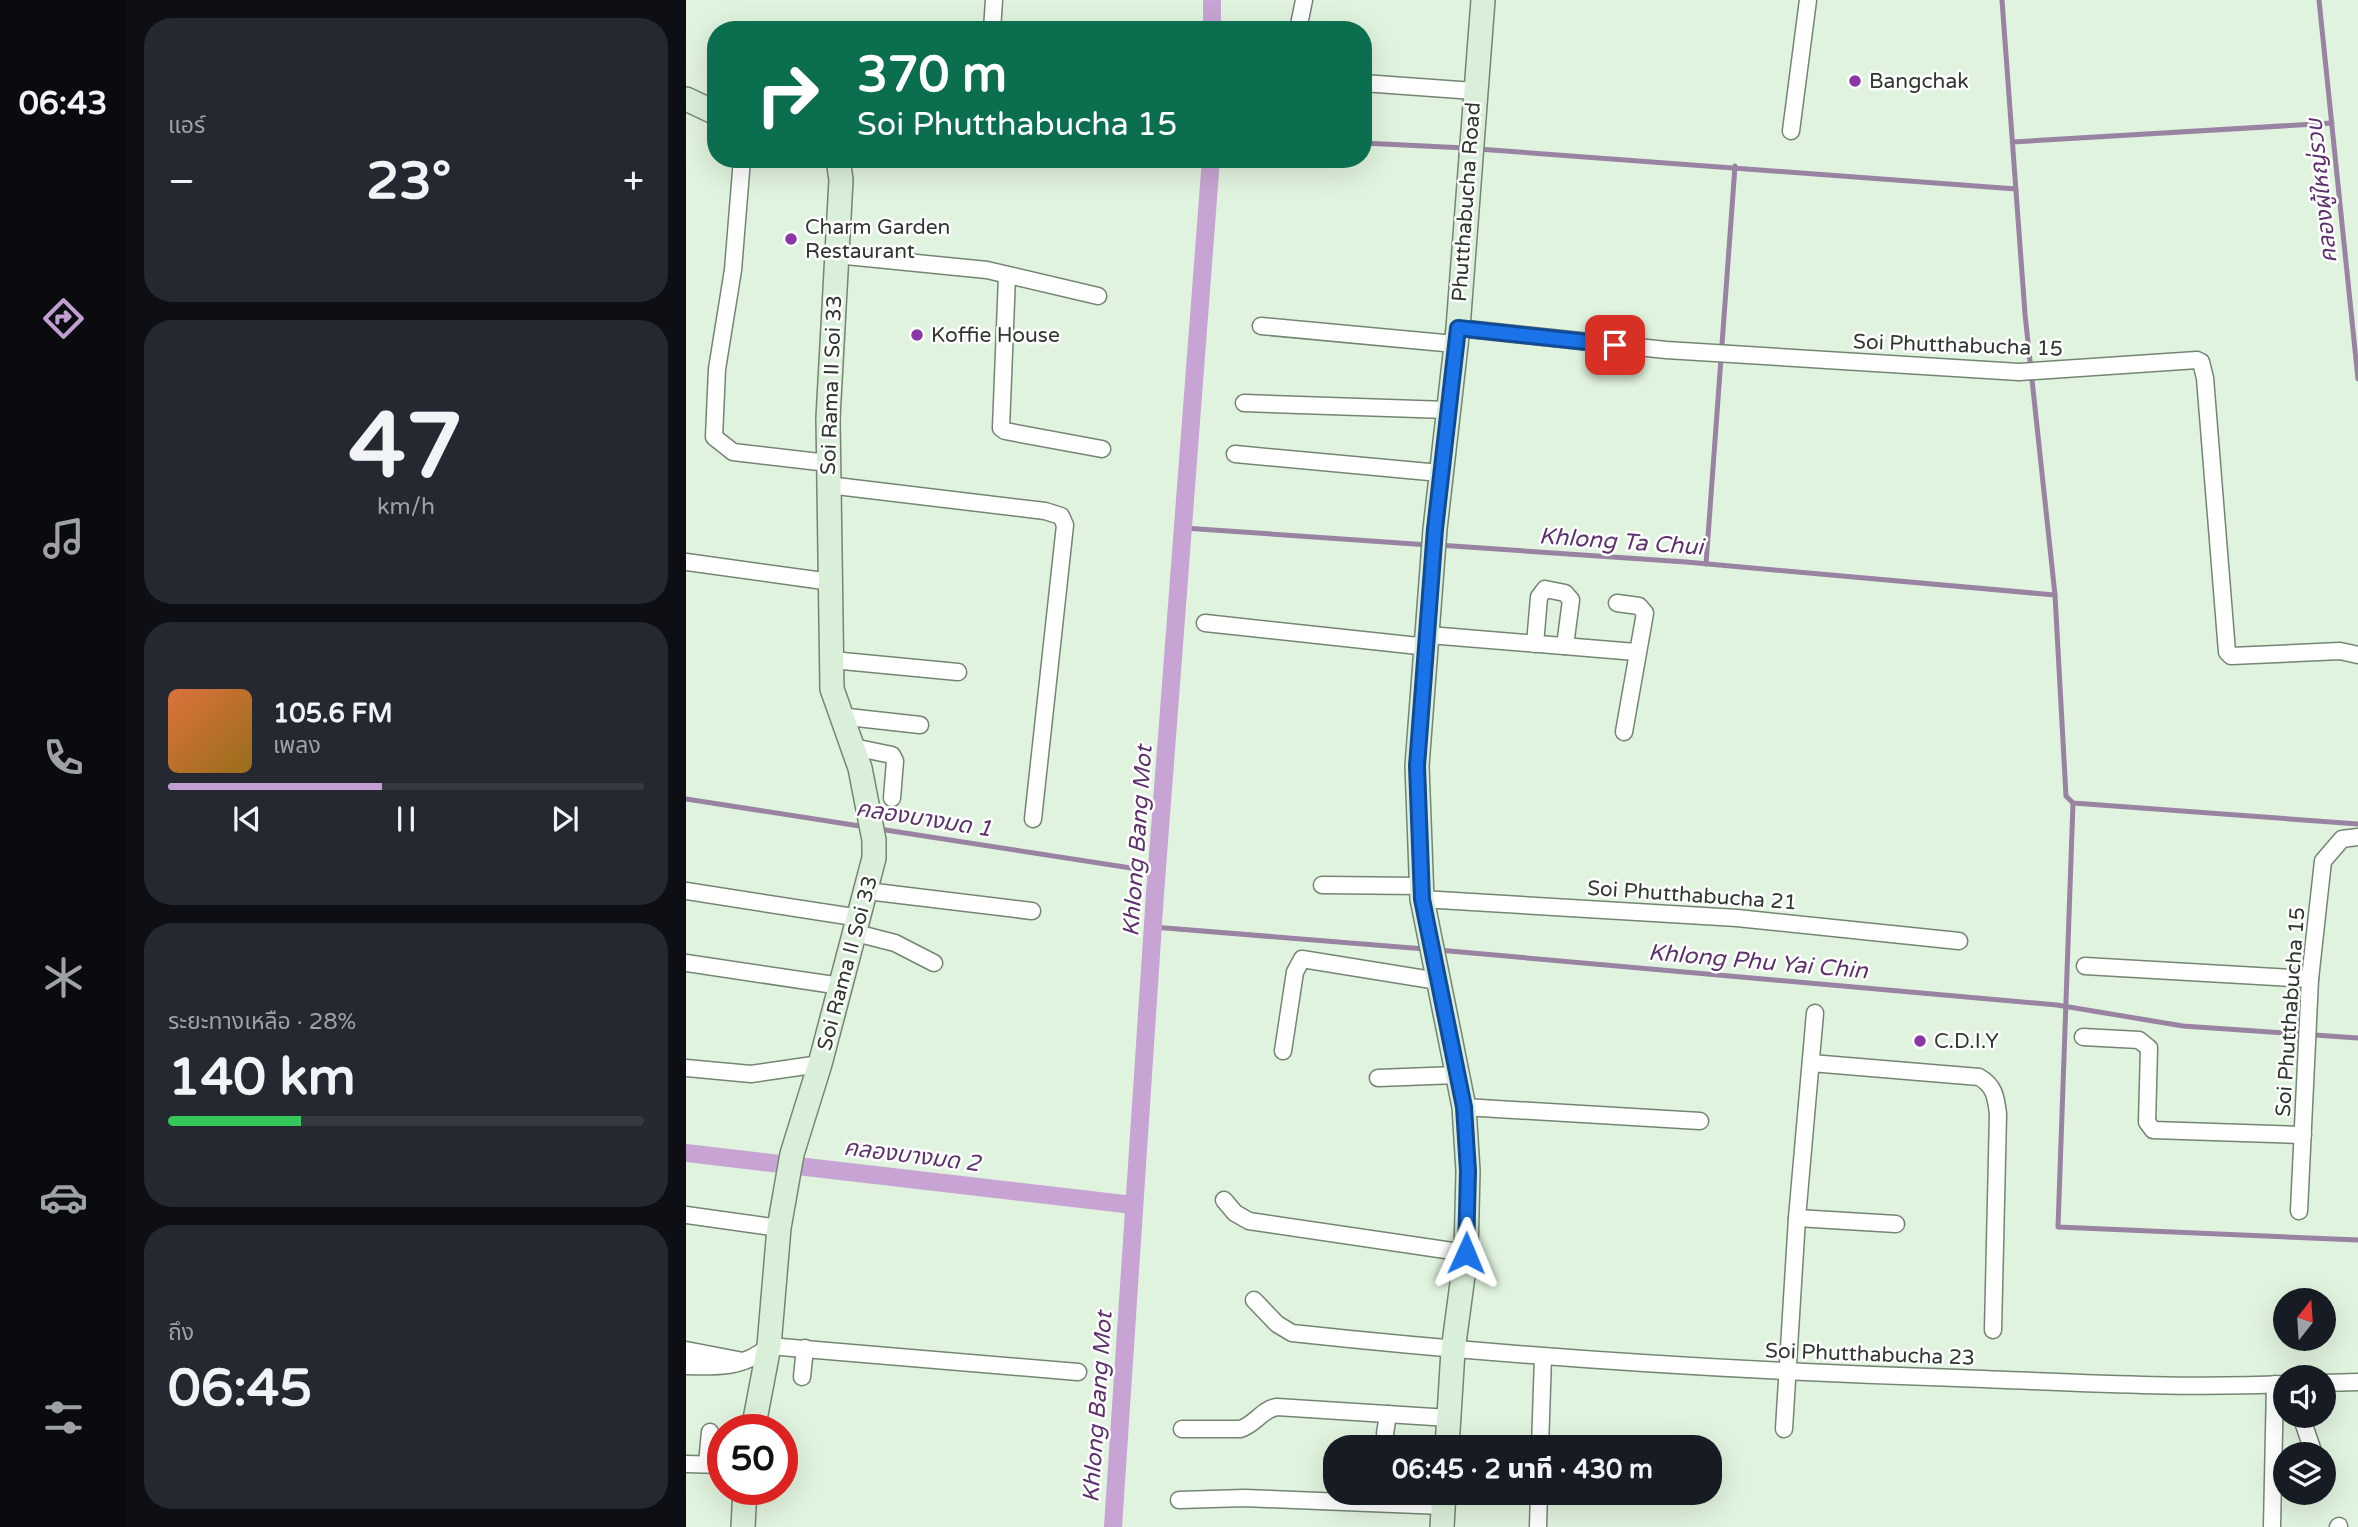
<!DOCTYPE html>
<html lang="th">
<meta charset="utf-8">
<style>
body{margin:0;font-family:"Varela Round","Noto Sans Thai",sans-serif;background:#242831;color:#f1f3f6;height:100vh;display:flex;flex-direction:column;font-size:26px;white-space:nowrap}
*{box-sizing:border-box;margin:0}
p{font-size:23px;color:#9ea1a6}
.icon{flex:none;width:38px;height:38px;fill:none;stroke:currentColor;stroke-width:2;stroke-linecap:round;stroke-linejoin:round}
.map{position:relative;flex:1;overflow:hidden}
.sheet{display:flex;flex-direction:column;gap:18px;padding:18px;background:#0d0f14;width:560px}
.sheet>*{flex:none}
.top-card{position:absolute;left:21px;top:21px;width:665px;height:147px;border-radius:28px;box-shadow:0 7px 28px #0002;background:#0b6e4f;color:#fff;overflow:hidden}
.needle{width:46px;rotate:17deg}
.buttons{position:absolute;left:1587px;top:1288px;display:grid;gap:14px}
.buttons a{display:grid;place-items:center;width:63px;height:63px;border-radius:50%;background:#171b24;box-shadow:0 7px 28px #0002;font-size:35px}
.speed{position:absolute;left:21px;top:1414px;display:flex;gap:14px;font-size:35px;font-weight:700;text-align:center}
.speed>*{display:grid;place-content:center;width:91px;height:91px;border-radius:50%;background:#171b24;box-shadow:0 7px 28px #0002;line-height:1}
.speed .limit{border:10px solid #d22;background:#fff;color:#111}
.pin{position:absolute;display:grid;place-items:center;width:60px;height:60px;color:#fff;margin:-30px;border-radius:14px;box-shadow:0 4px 10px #0006}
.me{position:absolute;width:77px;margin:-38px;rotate:1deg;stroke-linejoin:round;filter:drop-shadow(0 0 5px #0008)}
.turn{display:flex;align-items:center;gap:24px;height:147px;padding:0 35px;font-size:32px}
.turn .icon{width:91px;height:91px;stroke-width:2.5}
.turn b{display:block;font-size:49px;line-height:60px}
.big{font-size:52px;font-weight:800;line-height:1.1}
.sheet .widget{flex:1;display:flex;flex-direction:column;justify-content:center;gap:10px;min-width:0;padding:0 24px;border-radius:28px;background:#242831}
.sheet .dial{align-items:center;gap:0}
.dial b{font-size:91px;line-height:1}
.song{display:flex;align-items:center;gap:21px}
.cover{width:84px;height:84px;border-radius:10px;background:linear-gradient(135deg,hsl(20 70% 55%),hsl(40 70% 35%))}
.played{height:7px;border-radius:4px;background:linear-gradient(90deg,#c39ed2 45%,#363941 45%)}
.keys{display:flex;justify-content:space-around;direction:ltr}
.heat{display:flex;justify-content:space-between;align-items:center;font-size:38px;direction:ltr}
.charge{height:10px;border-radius:5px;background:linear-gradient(90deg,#34c759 28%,#363941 0)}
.trip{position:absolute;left:637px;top:1435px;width:399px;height:70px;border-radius:28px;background:#171b24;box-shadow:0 7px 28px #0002;font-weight:800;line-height:70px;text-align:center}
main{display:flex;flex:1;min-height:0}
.menu{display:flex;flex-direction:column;width:126px;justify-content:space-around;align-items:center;background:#090b0e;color:#9ea1a6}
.menu .icon{width:49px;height:49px}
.menu .current{color:#c39ed2}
.menu b{font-size:32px;color:#f1f3f6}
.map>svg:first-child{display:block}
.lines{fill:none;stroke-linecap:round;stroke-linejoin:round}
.stream{stroke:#9a83a2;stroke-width:5}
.canal{stroke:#c7a4d3;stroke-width:18}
.street-casing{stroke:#748572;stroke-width:19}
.secondary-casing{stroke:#748572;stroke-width:26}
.street{stroke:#fff;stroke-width:16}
.secondary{stroke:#daefd9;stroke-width:23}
.route-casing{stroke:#114b97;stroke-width:18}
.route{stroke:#1a73e8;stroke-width:12}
.poi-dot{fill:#8a37a5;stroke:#fff;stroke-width:2.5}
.labels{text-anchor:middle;stroke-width:5;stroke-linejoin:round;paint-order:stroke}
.poi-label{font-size:21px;fill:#30372f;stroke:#fff;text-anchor:start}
.street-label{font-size:21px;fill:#30372f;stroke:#fff}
.water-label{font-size:23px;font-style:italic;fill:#5d326c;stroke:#fff}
</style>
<main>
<nav class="menu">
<b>06:43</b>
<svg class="icon current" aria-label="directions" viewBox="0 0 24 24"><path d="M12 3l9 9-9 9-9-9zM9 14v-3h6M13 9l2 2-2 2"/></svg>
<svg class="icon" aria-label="music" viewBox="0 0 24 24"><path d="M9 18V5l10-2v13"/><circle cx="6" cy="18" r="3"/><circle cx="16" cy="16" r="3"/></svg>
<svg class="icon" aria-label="phone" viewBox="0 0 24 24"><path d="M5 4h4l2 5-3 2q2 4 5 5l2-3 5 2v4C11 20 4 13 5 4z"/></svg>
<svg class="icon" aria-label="climate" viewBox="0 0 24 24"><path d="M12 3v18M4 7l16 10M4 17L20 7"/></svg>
<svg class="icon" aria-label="car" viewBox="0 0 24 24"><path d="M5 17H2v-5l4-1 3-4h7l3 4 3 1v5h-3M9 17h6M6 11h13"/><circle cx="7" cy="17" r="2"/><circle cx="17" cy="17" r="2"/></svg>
<svg class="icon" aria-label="filters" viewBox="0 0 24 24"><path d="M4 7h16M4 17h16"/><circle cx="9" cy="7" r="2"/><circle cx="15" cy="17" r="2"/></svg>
</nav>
<section class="sheet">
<div class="widget"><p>แอร์</p>
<div class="heat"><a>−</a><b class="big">23°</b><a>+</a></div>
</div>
<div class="widget dial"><b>47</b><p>km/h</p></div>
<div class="widget">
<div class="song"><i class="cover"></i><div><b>105.6 FM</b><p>เพลง</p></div></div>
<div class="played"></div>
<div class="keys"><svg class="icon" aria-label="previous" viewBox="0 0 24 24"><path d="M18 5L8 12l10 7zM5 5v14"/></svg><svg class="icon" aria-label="pause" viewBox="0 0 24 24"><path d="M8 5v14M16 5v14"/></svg><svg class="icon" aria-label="next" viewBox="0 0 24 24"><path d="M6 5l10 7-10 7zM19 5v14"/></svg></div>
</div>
<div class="widget"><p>ระยะทางเหลือ · 28%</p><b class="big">140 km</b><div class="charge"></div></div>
<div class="widget"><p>ถึง</p><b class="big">06:45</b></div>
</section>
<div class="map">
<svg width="1672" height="1527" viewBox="0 0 1672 1527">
<rect width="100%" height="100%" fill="#e0f3de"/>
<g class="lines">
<g class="stream">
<path d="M1316 0 1339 314 1369 595 1380 796 1387 803 1672 824"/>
<path d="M1633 0 1672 379"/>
<path d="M1327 142 1646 123"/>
<path d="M677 143 779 148"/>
<path d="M792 149 1330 189"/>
<path d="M498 528 743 545"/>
<path d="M752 545 1000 562 1369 595"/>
<path d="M1020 564 1049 166"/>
<path d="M0 799 180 827"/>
<path d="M1387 803 1372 1227 1672 1240"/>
<path d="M193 829 471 872"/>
<path d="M467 927 739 949"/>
<path d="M752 950 1371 1005 1497 1026 1672 1038"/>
</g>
<g class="canal">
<path d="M526 30V0"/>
<path d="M0 1153 447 1205"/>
<path d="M427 1527 469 894 525 159"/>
</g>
<defs>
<g id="street">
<path d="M306 30 308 0"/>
<path d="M612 30 618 0"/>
<path d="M677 83 788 91"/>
<path d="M1105 131 1122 0"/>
<path d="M56 159 47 270 31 369 28 437 47 452 142 463"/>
<path d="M150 255 301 270 412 296"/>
<path d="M321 276 315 428 319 431 416 449"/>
<path d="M575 326 769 344"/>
<path d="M772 328 980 350 1333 372 1511 360 1515 362 1519 378 1541 652 1545 656 1654 651 1672 655"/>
<path d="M558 403 761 410"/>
<path d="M549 454 754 473"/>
<path d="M142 485 359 511 375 516 379 525 347 819"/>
<path d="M0 562 145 582"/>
<path d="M931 603 953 606 959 613 938 732"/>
<path d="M519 623 742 647"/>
<path d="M743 635 950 652"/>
<path d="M849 644 853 597 859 589 879 593 885 600 879 646"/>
<path d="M146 660 272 672"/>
<path d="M153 716 234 725"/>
<path d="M167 747 206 755 209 761 206 798"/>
<path d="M636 885 735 886"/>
<path d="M0 891 174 918"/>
<path d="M181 891 346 911"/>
<path d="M736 899 1051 918 1273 941"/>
<path d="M170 933 209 943 248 963"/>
<path d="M0 963 155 986"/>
<path d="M1399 966 1624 979"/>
<path d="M1397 1037 1453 1040 1463 1048 1461 1122 1467 1130 1617 1135"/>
<path d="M597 1051 609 972 616 959 752 981"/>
<path d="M1125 1063 1293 1077C1309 1086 1310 1098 1312 1114L1307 1330"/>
<path d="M0 1068 65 1074 134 1064"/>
<path d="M692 1078 771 1075"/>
<path d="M778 1107 1014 1121"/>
<path d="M538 1200 549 1213 563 1221 780 1253"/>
<path d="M1613 1211 1624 979 1637 861 1656 839 1672 837"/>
<path d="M0 1215 93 1228"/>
<path d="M1111 1218 1210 1224"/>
<path d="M568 1300 591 1324 606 1333C828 1357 1049 1371 1271 1378 1380 1382 1490 1389 1600 1384"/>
<path d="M0 1350 57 1361"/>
<path d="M0 1366C31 1367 59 1368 83 1346L392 1372"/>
<path d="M116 1377 119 1348"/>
<path d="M1638 1383 1672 1382"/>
<path d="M1615 1416 1628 1454"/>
<path d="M496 1429H554C569 1425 576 1409 591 1407L763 1418"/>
<path d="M1098 1429 1111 1218 1129 1013"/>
<path d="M699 1434 702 1414"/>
<path d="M854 1447 857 1357"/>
<path d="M0 1464 37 1465"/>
<path d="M21 1464 24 1432"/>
<path d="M493 1500 558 1498 757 1506"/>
<path d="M852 1527 853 1493"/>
<path d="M1586 1527 1589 1384"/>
<path d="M1652 1527 1653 1526"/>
</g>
<g id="secondary">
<path d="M0 99 30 113"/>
<path d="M67 1430 83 1346 93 1228 106 1154 134 1064 188 858V840L174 768 146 689 142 418 155 180 152 159"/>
<path d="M761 1447 767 1351 780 1253 782 1171 778 1107 736 899 731 766 749 529 772 328 797 0"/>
<path d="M57 1527 59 1489"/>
<path d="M756 1527 758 1493"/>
</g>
</defs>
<use href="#street" class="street-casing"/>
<use href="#secondary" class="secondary-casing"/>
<use href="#street" class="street"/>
<use href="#secondary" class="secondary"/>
</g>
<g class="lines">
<defs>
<path id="route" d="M780 1253 782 1171 778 1107 736 899 731 766 749 529 772 328 929 345"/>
</defs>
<use href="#route" class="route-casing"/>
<use href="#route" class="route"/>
</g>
<g class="poi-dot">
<circle cx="1169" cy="81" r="7"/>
<circle cx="105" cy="239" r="7"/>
<circle cx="231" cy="335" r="7"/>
<circle cx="1234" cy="1041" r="7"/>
</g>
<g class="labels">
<g class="poi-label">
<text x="1183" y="88">Bangchak</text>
<text x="119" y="234">Charm Garden<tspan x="119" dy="24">Restaurant</tspan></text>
<text x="245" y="342">Koffie House</text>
<text x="1248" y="1048">C.D.I.Y</text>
</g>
<g class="street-label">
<text transform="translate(780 202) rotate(-86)" y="7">Phutthabucha Road</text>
<text transform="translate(1272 345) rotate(2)" y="7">Soi Phutthabucha 15</text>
<text transform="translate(145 385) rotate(-88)" y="7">Soi Rama II Soi 33</text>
<text transform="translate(1006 895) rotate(4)" y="7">Soi Phutthabucha 21</text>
<text transform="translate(161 963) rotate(-75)" y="7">Soi Rama II Soi 33</text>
<text transform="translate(1604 1012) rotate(-86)" y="7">Soi Phutthabucha 15</text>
<text transform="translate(1184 1354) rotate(2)" y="7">Soi Phutthabucha 23</text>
</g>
<g class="water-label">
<text transform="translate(1635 191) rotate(-96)" y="8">คลองผู้ใหญ่รวบ</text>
<text transform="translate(935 541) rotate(4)" y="8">Khlong Ta Chui</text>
<text transform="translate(238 818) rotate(9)" y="8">คลองบางมด 1</text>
<text transform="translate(451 841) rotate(-86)" y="8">Khlong Bang Mot</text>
<text transform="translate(1072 961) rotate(5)" y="8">Khlong Phu Yai Chin</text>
<text transform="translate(226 1155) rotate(7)" y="8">คลองบางมด 2</text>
<text transform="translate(411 1407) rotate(-86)" y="8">Khlong Bang Mot</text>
</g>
</g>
</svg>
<div class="buttons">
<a><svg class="needle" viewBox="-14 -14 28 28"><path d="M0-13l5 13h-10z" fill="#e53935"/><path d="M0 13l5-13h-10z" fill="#9ea1a6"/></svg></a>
<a><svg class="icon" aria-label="sound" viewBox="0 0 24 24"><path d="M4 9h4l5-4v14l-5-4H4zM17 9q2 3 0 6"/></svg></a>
<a><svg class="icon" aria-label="layers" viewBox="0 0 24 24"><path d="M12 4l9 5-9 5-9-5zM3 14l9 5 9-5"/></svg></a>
</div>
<div class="speed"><div class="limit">50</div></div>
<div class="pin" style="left:929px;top:345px;background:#d93025"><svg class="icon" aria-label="arrive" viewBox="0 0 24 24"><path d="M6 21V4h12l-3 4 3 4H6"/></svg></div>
<svg class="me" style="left:780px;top:1253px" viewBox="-20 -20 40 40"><path d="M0-17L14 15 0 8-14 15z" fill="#1a73e8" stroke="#fff" stroke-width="4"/></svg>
<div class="trip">06:45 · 2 นาที · 430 m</div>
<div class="top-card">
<div class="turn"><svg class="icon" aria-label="right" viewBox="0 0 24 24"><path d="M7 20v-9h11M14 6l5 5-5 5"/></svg><div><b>370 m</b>Soi Phutthabucha 15</div></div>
</div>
</div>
</main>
